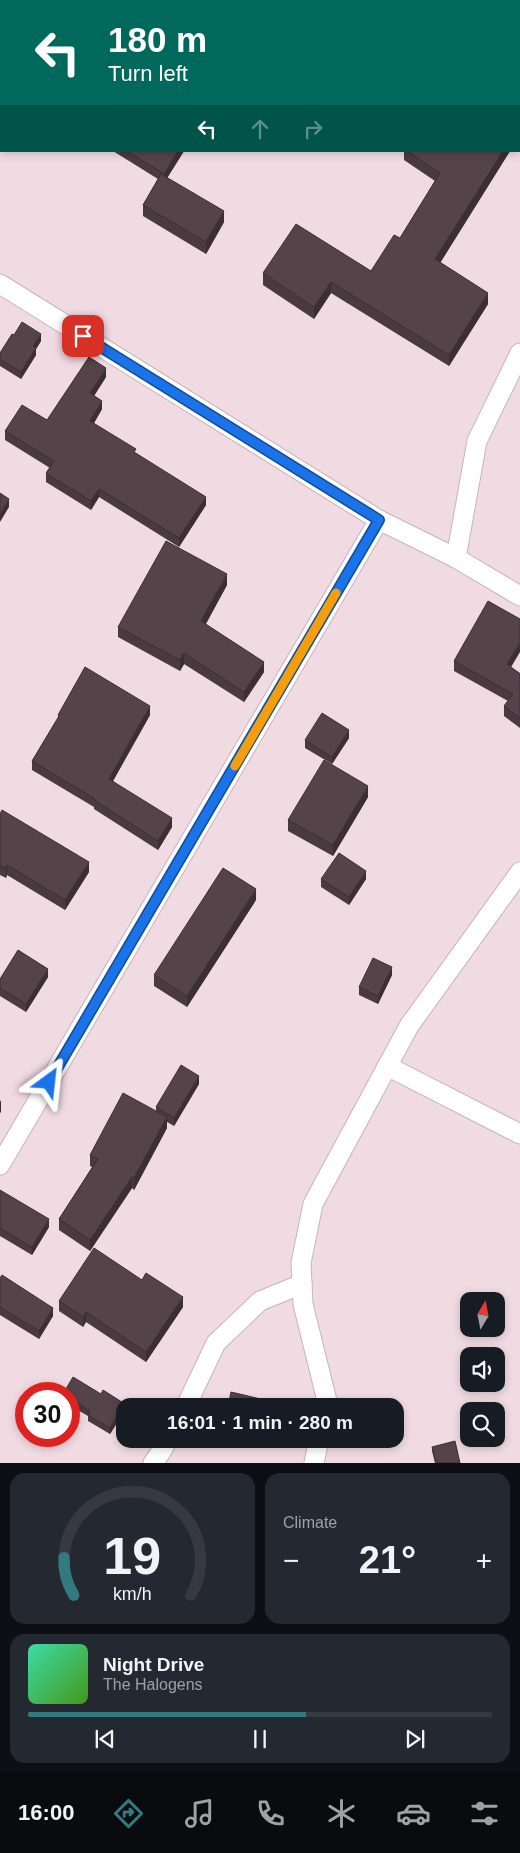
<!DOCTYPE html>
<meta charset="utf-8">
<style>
body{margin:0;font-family:Helvetica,sans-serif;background:#242831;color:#f1f3f6;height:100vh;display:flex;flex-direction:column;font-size:19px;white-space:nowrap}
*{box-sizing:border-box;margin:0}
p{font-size:16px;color:#9ea1a6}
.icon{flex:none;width:28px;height:28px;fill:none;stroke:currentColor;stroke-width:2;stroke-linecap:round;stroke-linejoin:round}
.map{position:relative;height:1463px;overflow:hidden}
.details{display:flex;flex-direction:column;gap:10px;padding:10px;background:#0d0f14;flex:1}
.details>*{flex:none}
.hud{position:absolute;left:0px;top:0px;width:520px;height:152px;box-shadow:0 2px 8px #0003;background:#00695c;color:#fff;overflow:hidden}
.needle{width:32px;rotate:10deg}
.buttons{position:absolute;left:460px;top:1292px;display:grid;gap:10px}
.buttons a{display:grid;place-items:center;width:45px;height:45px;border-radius:10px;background:#171b24;box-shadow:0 2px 8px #0003;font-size:25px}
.speed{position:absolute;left:15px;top:1382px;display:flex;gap:10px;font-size:25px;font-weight:700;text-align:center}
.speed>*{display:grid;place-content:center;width:65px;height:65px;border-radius:50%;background:#171b24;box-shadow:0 2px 8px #0003;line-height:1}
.speed .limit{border:8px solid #d22;background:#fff;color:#111}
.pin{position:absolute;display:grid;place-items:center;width:42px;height:42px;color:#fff;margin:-21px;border-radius:10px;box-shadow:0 2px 8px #0006}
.me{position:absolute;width:55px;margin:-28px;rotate:30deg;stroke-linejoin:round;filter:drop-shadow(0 0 4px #0008)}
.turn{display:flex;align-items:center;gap:18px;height:105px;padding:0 25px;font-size:22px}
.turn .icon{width:65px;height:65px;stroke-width:2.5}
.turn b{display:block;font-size:35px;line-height:42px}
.lanes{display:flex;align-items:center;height:48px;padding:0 25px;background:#0003;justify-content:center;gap:25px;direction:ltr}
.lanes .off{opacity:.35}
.big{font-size:38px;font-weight:700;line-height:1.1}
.details .widget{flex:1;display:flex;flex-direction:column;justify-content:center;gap:8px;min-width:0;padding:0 18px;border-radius:15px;background:#242831}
.details .dial{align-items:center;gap:0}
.dial svg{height:130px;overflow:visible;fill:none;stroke:#363941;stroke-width:7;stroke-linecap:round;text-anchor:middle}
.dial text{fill:#f1f3f6;stroke:none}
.song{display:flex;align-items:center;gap:15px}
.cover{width:60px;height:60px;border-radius:8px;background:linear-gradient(135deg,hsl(160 70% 55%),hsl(100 70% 35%))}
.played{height:5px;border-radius:2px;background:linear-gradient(90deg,#317a80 60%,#363941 60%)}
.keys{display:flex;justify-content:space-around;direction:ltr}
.heat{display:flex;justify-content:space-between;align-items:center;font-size:28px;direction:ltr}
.details .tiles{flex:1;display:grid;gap:10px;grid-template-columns:1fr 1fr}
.widget:last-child{grid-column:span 2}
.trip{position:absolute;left:116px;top:1398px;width:288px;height:50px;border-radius:15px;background:#171b24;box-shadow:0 2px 8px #0003;font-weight:700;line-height:50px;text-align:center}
.menu{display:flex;height:80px;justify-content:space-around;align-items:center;background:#090b0e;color:#9ea1a6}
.menu .icon{width:35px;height:35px}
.menu .active{color:#317a80}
.menu b{font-size:22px;color:#f1f3f6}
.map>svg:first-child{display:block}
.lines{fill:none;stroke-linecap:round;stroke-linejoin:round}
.minor-casing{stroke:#c8b3bb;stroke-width:21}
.minor{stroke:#fff;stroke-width:19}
.wall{fill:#493a40}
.shaded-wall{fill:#3c2f34}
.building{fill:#55434a;stroke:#3c2f34}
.route-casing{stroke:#114b97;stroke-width:12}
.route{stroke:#1a73e8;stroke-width:9}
.slow{stroke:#f59e0b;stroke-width:9}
</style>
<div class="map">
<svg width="520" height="1463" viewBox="0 0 520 1463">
<rect width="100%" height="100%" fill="#f1dbe3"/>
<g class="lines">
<defs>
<g id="minor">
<path d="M65 1 66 0"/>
<path d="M0 106 1 104"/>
<path d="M0 284 379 520 456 558"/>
<path d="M520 353 477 441 456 558 520 596"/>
<path d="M387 1066 520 1134"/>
<path d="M0 1165 379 520"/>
<path d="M186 1406 216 1343 260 1301 302 1284"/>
<path d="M326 1406 327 1401 303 1304 301 1263 313 1204 409 1026 520 872"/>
<path d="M153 1463 161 1452 168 1439"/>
<path d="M314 1463 319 1439"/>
</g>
</defs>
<use href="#minor" class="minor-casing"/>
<use href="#minor" class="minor"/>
</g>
<g class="wall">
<path d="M285 0H359V1H288Z"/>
<path d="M113 151H184L167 178 224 222 206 254 143 216V205L158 179Z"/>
<path d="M404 151H510L440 263 488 304 449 366 331 293 314 319 263 285V273L371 271 400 238 435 181 404 160Z"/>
<path d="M14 335 41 341 36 349V355L21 379 0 366V353Z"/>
<path d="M106 377 94 396 102 409 94 423 206 505 179 547 99 497 91 510 46 482V473L50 468 5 440V431L47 420Z"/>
<path d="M227 585 206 624 264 672 244 702 184 664 180 671 118 637V627Z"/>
<path d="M454 661 511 667 520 673V728L504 716V706L508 701 454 671Z"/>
<path d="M58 715H150L113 781 172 827 158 850 94 809V807L32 770V761L58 718Z"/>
<path d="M349 738 332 764 305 748V740Z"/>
<path d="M368 797 333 856 288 831V820Z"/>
<path d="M0 814 89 872 65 910 7 875 6 878 0 875Z"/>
<path d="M321 879H366L349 905 321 887Z"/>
<path d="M256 900 187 1007 154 986V975Z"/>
<path d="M392 975 378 1004 359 995V987Z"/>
<path d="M48 977 26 1012 0 996V979Z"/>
<path d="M199 1084 174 1126 167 1122V1128L134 1190 132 1188 90 1251 59 1230V1219L92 1167 90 1166V1155L156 1111V1107Z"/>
<path d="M0 1190 49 1227 32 1255 0 1236Z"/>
<path d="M0 1278 53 1316 39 1339 0 1315Z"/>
<path d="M59 1301 183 1307 146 1362 86 1322 83 1327 59 1311Z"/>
<path d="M69 1394 125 1410 110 1434 88 1421V1416L69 1405Z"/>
<path d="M432 1447 460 1463H435L432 1451Z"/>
</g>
<g class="shaded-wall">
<path d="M353 0H359V1H352Z"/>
<path d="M178 151H184L164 183V174Z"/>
<path d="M503 151H510L435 271V259Z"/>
<path d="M224 211V222L206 254V242Z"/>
<path d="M331 282V293L314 319V307Z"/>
<path d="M488 293V304L449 366V355Z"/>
<path d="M41 334V341L36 349V355L21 379V372L33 346Z"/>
<path d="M106 368V377L90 402V393Z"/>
<path d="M102 401V409L90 430V421Z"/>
<path d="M99 489V497L91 510V501Z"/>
<path d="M206 497V505L179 547V538Z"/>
<path d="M9 499V507L0 522V514Z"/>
<path d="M227 574V585L201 632V621Z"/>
<path d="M520 642V652L507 674V664Z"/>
<path d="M184 653V664L180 671V660Z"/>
<path d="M264 662V672L244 702V692Z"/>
<path d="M150 706V715L109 788V779Z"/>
<path d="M349 730V738L332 764V757Z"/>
<path d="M368 786V797L333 856V845Z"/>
<path d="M172 818V827L158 850V841Z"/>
<path d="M89 862V872L65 910V900Z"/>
<path d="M7 865V875L6 878V868Z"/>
<path d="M366 871V879L349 905V897Z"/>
<path d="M256 889V900L187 1007V996Z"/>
<path d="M392 967V975L378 1004V996Z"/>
<path d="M48 969V977L26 1012V1004Z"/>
<path d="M199 1076V1084L174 1126V1118Z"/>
<path d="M1 1100V1112L0 1113V1102Z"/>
<path d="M167 1117V1128L134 1190V1178Z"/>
<path d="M132 1177V1188L90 1251V1240Z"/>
<path d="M49 1219V1227L32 1255V1247Z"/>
<path d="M183 1297V1307L146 1362V1352Z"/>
<path d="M53 1308V1316L39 1339V1331Z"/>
<path d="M86 1312V1322L83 1327V1317Z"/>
<path d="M125 1404V1410L110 1434V1428Z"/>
</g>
<g class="building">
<path d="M303 0H353L352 1H305Z"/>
<path d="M440 0H467L469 1H439Z"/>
<path d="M127 151H178L164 174Z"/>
<path d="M407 151H503L435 259 488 293 449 355 331 282 314 307 263 273 296 224 371 271 394 235 400 238 440 173Z"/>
<path d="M161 174 224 211 206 242 143 205Z"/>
<path d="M22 322 41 334 33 346 36 348 21 372 0 359V353L12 334 14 335Z"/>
<path d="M89 357 106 368 90 393 102 401 90 421 136 449 134 452 206 497 179 538 99 489 91 501 46 473 54 461 5 431 22 405 47 420Z"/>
<path d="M0 493 9 499 0 514Z"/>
<path d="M166 541 227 574 201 621 264 662 244 692 184 653 180 660 118 627Z"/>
<path d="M488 601 520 619V642L507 664 520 674V718L504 706 513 694 454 661Z"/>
<path d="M85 667 150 706 109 779 172 818 158 841 94 800 95 799 32 761 59 716 58 715Z"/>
<path d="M322 713 349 730 332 757 305 740Z"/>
<path d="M324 760 368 786 333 845 288 820Z"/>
<path d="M2 810 89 862 65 900 7 865 6 868 0 865V814Z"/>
<path d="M339 853 366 871 349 897 321 879Z"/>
<path d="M223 868 256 889 187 996 154 975Z"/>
<path d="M18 950 48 969 26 1004 0 988V979Z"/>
<path d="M373 958 392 967 378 996 359 987Z"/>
<path d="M181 1065 199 1076 174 1118 156 1107Z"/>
<path d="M123 1093 167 1117 134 1178 132 1177 90 1240 59 1219 98 1159 90 1155Z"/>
<path d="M0 1190 49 1219 32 1247 0 1228Z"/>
<path d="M94 1248 142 1280 146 1273 183 1297 146 1352 86 1312 83 1317 59 1301Z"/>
<path d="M2 1275 53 1308 39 1331 0 1307V1278Z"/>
<path d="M73 1377 101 1394 103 1390 125 1404 110 1428 88 1415 90 1411 69 1398V1394H63Z"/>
<path d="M231 1392 265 1400 264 1406H228Z"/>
<path d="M455 1441 460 1463H436L432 1447Z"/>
</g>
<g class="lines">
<defs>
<path id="route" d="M49 1082 379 520 83 336"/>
</defs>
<use href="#route" class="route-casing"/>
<use href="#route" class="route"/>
<path class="slow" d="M235 766 336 593"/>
</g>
</svg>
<div class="buttons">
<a><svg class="needle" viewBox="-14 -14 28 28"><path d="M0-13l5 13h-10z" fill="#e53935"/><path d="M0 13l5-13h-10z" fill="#9ea1a6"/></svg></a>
<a><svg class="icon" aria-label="sound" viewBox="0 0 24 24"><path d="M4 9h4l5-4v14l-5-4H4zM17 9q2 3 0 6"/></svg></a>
<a><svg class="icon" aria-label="search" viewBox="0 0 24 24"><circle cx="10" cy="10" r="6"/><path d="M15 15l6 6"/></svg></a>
</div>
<div class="speed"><div class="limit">30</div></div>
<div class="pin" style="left:83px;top:336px;background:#d93025"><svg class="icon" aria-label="arrive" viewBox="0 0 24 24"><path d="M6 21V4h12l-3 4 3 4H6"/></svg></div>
<svg class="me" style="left:49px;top:1082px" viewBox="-20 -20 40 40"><path d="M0-17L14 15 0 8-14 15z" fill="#1a73e8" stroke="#fff" stroke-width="4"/></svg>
<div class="trip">16:01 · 1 min · 280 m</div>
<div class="hud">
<div class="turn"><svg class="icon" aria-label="left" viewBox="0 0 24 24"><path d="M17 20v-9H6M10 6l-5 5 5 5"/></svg><div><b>180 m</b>Turn left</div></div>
<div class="lanes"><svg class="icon" aria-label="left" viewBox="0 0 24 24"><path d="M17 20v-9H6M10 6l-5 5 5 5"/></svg><svg class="icon off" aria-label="ahead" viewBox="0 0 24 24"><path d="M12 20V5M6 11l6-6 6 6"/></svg><svg class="icon off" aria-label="right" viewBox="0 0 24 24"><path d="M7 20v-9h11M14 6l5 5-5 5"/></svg></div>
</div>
</div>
<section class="details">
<div class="tiles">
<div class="widget dial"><svg viewBox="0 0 100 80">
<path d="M14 69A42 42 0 1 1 86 69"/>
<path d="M14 69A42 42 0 0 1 8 46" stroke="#317a80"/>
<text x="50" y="56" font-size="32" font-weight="700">19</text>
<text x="50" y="72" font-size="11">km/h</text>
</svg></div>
<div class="widget"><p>Climate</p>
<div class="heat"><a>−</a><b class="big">21°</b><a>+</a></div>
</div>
<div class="widget">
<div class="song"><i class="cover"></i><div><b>Night Drive</b><p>The Halogens</p></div></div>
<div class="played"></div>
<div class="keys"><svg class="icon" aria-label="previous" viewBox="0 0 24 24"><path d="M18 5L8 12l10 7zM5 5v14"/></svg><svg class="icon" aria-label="pause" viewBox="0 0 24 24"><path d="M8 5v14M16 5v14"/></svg><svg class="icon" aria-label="next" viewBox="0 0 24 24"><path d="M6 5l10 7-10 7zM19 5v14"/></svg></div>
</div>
</div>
</section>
<nav class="menu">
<b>16:00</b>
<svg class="icon active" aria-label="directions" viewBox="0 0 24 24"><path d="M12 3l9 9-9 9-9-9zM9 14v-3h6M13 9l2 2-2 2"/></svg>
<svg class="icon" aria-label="music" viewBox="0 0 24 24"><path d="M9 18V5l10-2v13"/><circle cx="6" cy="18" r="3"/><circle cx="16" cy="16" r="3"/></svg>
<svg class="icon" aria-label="phone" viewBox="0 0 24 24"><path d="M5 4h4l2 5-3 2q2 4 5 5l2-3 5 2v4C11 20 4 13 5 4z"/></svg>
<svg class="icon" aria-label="climate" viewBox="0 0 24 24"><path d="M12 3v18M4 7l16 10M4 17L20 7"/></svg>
<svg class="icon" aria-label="car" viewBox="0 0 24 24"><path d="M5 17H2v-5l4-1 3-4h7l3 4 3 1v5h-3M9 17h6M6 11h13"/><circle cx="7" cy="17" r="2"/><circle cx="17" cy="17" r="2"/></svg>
<svg class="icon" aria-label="filters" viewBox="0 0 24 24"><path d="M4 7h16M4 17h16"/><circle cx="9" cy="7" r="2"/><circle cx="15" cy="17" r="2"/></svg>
</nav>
